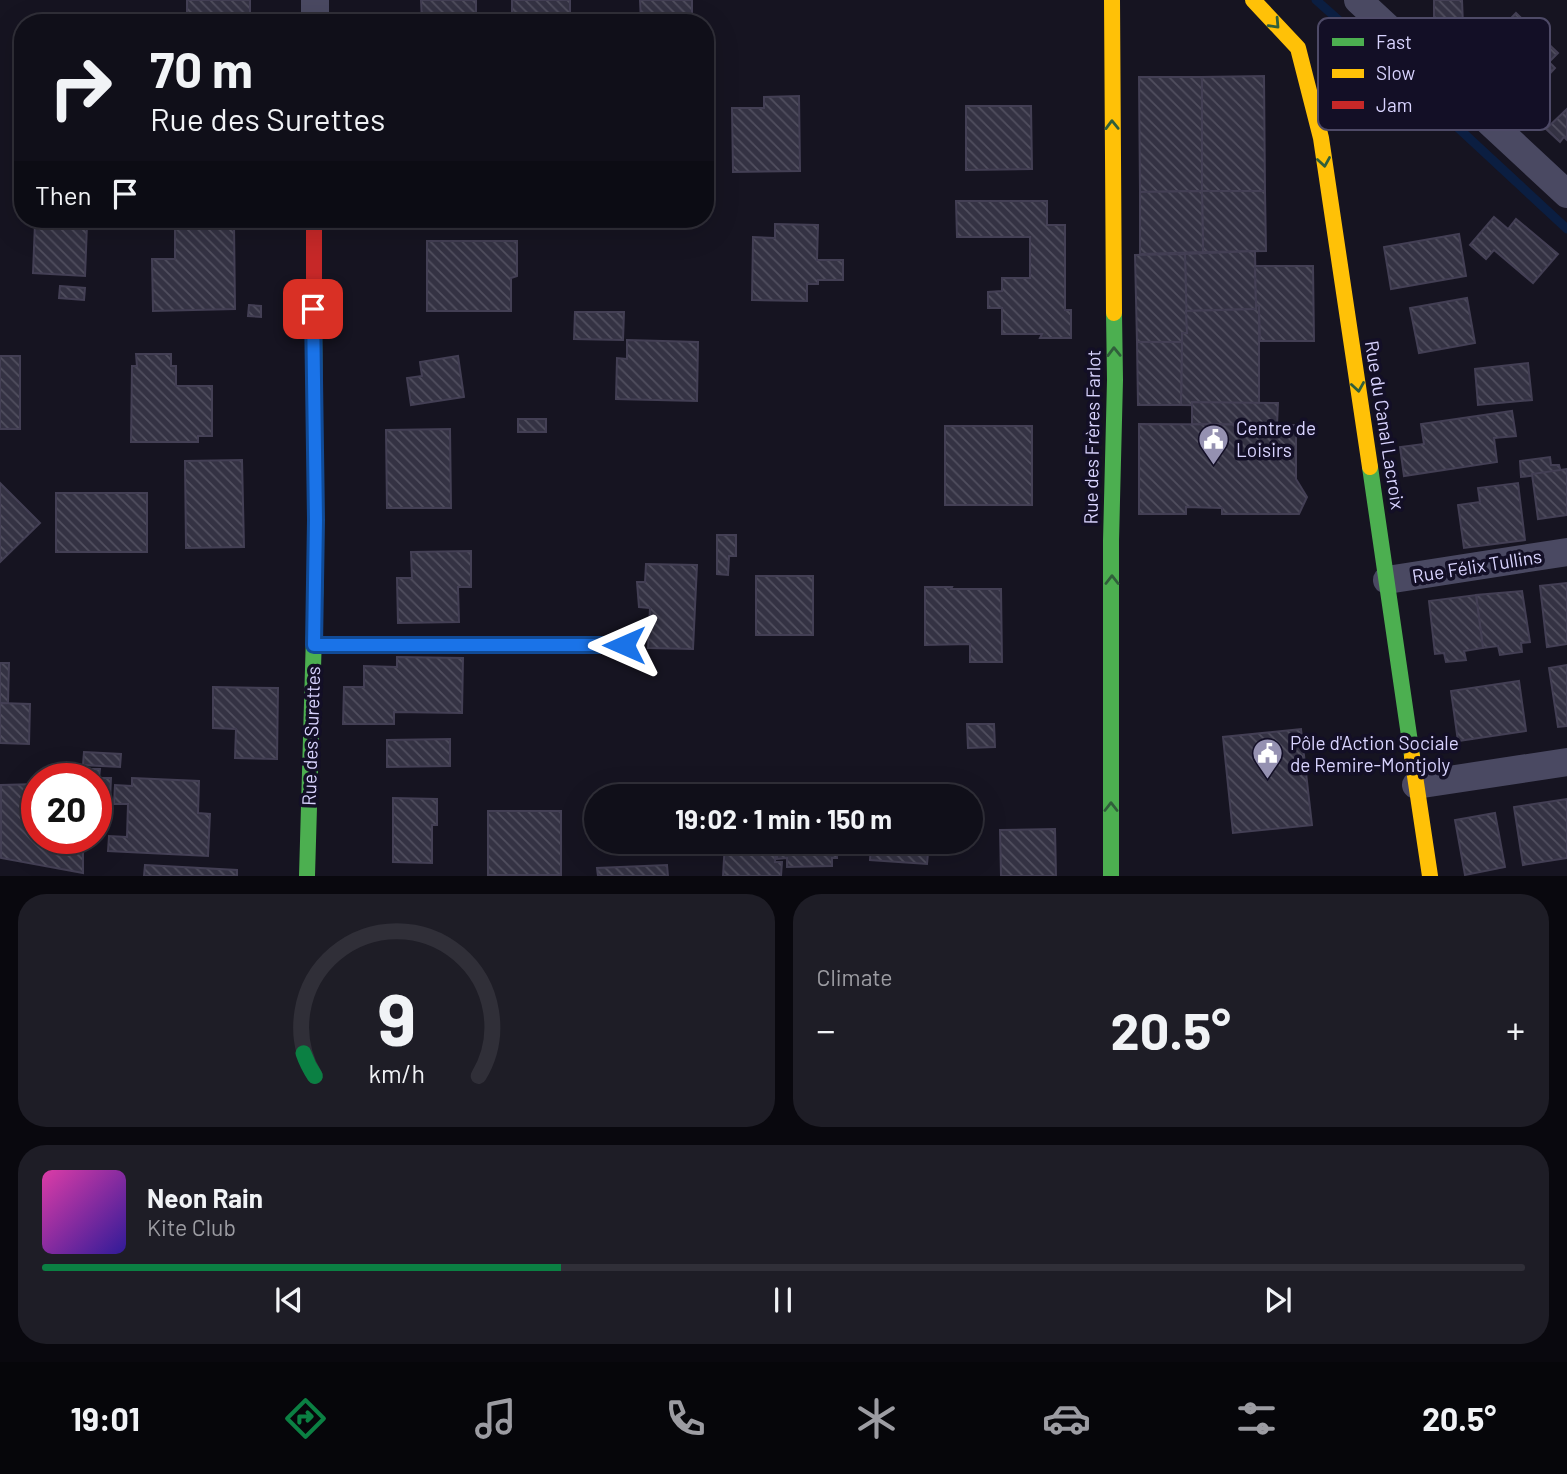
<!DOCTYPE html>
<meta charset="utf-8">
<style>
body{margin:0;font-family:Barlow,sans-serif;background:#1e1d26;color:#f1f3f6;height:100vh;display:flex;flex-direction:column;font-size:26px;white-space:nowrap}
*{box-sizing:border-box;margin:0}
p{font-size:23px;color:#9c9ca2}
.icon{flex:none;width:38px;height:38px;fill:none;stroke:currentColor;stroke-width:2;stroke-linecap:round;stroke-linejoin:round}
.map{position:relative;height:876px;overflow:hidden}
.side{display:flex;flex-direction:column;gap:18px;padding:18px;background:#09080e;flex:1}
.side>*{flex:none}
.banner{position:absolute;left:14px;top:14px;width:700px;height:214px;border-radius:28px;box-shadow:0 7px 28px #0002,0 0 0 2px #302f38;background:#100f19;color:#f1f3f6;overflow:hidden}
.speed{position:absolute;left:21px;top:763px;display:flex;gap:14px;font-size:35px;font-weight:700;text-align:center}
.speed>*{display:grid;place-content:center;width:91px;height:91px;border-radius:50%;background:#100f19;box-shadow:0 7px 28px #0002,0 0 0 2px #302f38;line-height:1}
.speed .limit{border:10px solid #d22;background:#fff;color:#111}
.pin{position:absolute;display:grid;place-items:center;width:60px;height:60px;color:#fff;margin:-30px;border-radius:14px;box-shadow:0 4px 10px #0006}
.me{position:absolute;width:77px;margin:-38px;rotate:270deg;stroke-linejoin:round;filter:drop-shadow(0 0 5px #0008)}
.turn{display:flex;align-items:center;gap:24px;height:147px;padding:0 21px;font-size:32px}
.turn .icon{width:91px;height:91px;stroke-width:2.5}
.turn b{display:block;font-size:49px;line-height:60px}
.then{display:flex;align-items:center;height:66px;padding:0 21px;background:#0003;gap:14px;font-size:26px}
.big{font-size:52px;font-weight:700;line-height:1.1}
.side .card{flex:1;display:flex;flex-direction:column;justify-content:center;gap:10px;min-width:0;padding:0 24px;border-radius:28px;background:#1e1d26}
.side .dial{align-items:center;gap:0}
.dial svg{height:182px;overflow:visible;fill:none;stroke:#302f38;stroke-width:7;stroke-linecap:round;text-anchor:middle}
.dial text{fill:#f1f3f6;stroke:none}
.song{display:flex;align-items:center;gap:21px}
.cover{width:84px;height:84px;border-radius:10px;background:linear-gradient(135deg,hsl(320 70% 55%),hsl(250 70% 35%))}
.played{height:7px;border-radius:4px;background:linear-gradient(90deg,#0b8043 35%,#302f38 35%)}
.keys{display:flex;justify-content:space-around;direction:ltr}
.heat{display:flex;justify-content:space-between;align-items:center;font-size:38px;direction:ltr}
.side .tiles{flex:1;display:grid;gap:18px;grid-template-columns:1fr 1fr}
.card:last-child{grid-column:span 2}
.trip{position:absolute;left:584px;top:784px;width:399px;height:70px;border-radius:35px;background:#100f19;box-shadow:0 7px 28px #0002,0 0 0 2px #302f38;font-weight:700;line-height:70px;text-align:center}
.tabs{display:flex;height:112px;justify-content:space-around;align-items:center;background:#06060a;color:#9c9ca2}
.tabs .icon{width:49px;height:49px}
.tabs .selected{color:#0b8043}
.tabs b{font-size:32px;color:#f1f3f6}
.map>svg:first-child{display:block}
.lines{fill:none;stroke-linecap:round;stroke-linejoin:round}
.stream{stroke:#0b1e41;stroke-width:9}
.building{fill:url(#building-back-hatch);stroke:#433f54;stroke-width:2}
.lane{stroke:#4a4962;stroke-width:14}
.street{stroke:#4a4962;stroke-width:28}
.fast{stroke:#4caf50;stroke-width:16}
.slow{stroke:#ffc107;stroke-width:16}
.jam{stroke:#c62828;stroke-width:16}
.oneway{stroke:#305f3b}
.route-casing{stroke:#114b97;stroke-width:18}
.route{stroke:#1a73e8;stroke-width:12}
.labels{text-anchor:middle;stroke-width:7;stroke-linejoin:round;paint-order:stroke}
.street-label{font-size:19px;fill:#d9d4ff;stroke:#130f26}
.poi-label{font-size:19px;fill:#d9d4ff;stroke:#130f26;text-anchor:start}
.key{fill:#130f26;stroke:#4e4a67;stroke-width:2}
.key-label{font-size:19px;fill:#d9d4ff}
</style>
<div class="map">
<svg width="1567" height="876" viewBox="0 0 1567 876">
<defs>
<pattern id="building-back-hatch" width="6" height="6" patternUnits="userSpaceOnUse" patternTransform="scale(1.75)"><rect width="6" height="6" fill="#343243"/><path d="M-1 5l2 2M0 0l6 6M5-1l2 2" fill="none" stroke="#514f5f"/></pattern>
</defs>
<rect width="100%" height="100%" fill="#161421"/>
<g class="lines">
<path class="stream" d="M1316 0 1415 88 1567 229"/>
</g>
<g class="building">
<rect x="187" y="0" width="63" height="23"/>
<path d="M421 0H476V23H422Z"/>
<rect x="512" y="0" width="58" height="23"/>
<path d="M640 0H692V23H641Z"/>
<path d="M1434 0H1462L1463 25H1434Z"/>
<path d="M1516 13 1558 53 1549 62 1555 68 1520 106 1471 60Z"/>
<path d="M1264 76 1265 191H1202V77Z"/>
<path d="M1139 77H1202V191L1140 192Z"/>
<path d="M799 96 800 171 733 172 732 108H764V97Z"/>
<path d="M966 106H1031L1032 169 966 170Z"/>
<path d="M1567 109V140L1564 137 1560 142 1546 129Z"/>
<path d="M1202 191H1265L1266 251 1203 252Z"/>
<path d="M1202 191 1203 252 1140 254V192Z"/>
<path d="M956 201H1047V225H1065V310H1071V338H1040L1042 334H1002V308H988V292L1002 291V278H1030V237H957Z"/>
<path d="M1494 217 1508 229 1516 219 1558 254 1533 283 1494 250 1486 259 1470 245Z"/>
<path d="M35 223 87 225 85 276 33 273Z"/>
<path d="M234 224 235 309 153 311 152 259H175V225Z"/>
<path d="M775 224 818 225 817 260H843V280H818V284H807V301L752 300 753 237 775 238Z"/>
<path d="M1459 234 1466 276 1391 289 1384 247Z"/>
<path d="M427 241H517V276L511 278V311H427Z"/>
<path d="M1255 251 1256 309 1186 311 1185 254Z"/>
<path d="M1185 254 1187 333H1182V342H1137L1135 255Z"/>
<path d="M1255 266H1313L1314 341H1260L1259 306 1256 305Z"/>
<path d="M60 286 85 288 84 300 59 298Z"/>
<path d="M1467 298 1475 343 1419 353 1410 308Z"/>
<path d="M249 305 261 306V317L248 316Z"/>
<path d="M1256 305 1259 306V406L1181 405 1182 333H1187L1186 311 1256 309Z"/>
<path d="M575 312H624L623 340 574 339Z"/>
<path d="M627 340 698 342 697 401 616 399 617 358 627 359Z"/>
<path d="M1137 342H1182L1181 405H1138Z"/>
<path d="M136 354H171V366H176V386H212V436H198V442H131L132 366H137Z"/>
<rect x="0" y="356" width="20" height="73"/>
<path d="M458 356 464 397 411 405 407 378 422 376 420 362Z"/>
<path d="M1528 363 1532 400 1478 405 1475 369Z"/>
<path d="M1192 402 1278 403 1277 425 1192 424Z"/>
<path d="M1512 411 1516 436 1494 438 1497 462 1404 476 1400 447 1424 444 1421 424Z"/>
<rect x="518" y="419" width="28" height="13"/>
<path d="M1139 424 1296 425V479L1307 497 1299 514H1222V508L1186 507V514H1139Z"/>
<rect x="945" y="426" width="87" height="79"/>
<path d="M450 429 451 508H387L386 430Z"/>
<path d="M1550 457 1551 465H1559L1561 472 1521 477 1520 461Z"/>
<path d="M242 460 244 547 186 548 185 461Z"/>
<path d="M1567 469V515L1538 519 1532 474Z"/>
<path d="M0 483 40 523 0 562Z"/>
<path d="M1518 483 1525 540 1464 548 1458 505 1480 502 1478 488Z"/>
<rect x="56" y="493" width="91" height="59"/>
<path d="M717 535H736V556H729L728 575 717 574Z"/>
<path d="M471 551V587H458L459 622 398 623 397 578H412L411 552Z"/>
<path d="M646 564 697 565 693 649 648 648 650 608 639 607 637 582H645Z"/>
<rect x="756" y="576" width="57" height="59"/>
<path d="M1567 583V644L1547 647 1540 586Z"/>
<path d="M925 587H952L951 589H1001L1002 662H970V644L925 645Z"/>
<path d="M1522 591 1530 642 1521 643 1522 652 1500 655 1498 646 1483 648 1476 595Z"/>
<path d="M1476 595 1483 648 1464 651 1466 660 1446 662 1444 653 1435 654 1429 601Z"/>
<path d="M397 657 463 658 462 713 394 712V724H343L344 687H364V666L397 667Z"/>
<path d="M0 663H9L8 704 0 703Z"/>
<path d="M1567 665V726L1558 727 1549 668Z"/>
<path d="M1519 681 1526 731 1458 741 1451 691Z"/>
<path d="M213 687 278 688 277 759 235 758 236 729 213 728Z"/>
<path d="M0 703 30 704 29 744 0 743Z"/>
<path d="M967 724H994L995 747 968 748Z"/>
<path d="M1301 729 1312 825 1233 833 1223 737Z"/>
<path d="M450 739V766L387 767V740Z"/>
<path d="M84 752 121 754 120 767 83 765Z"/>
<path d="M87 769H100L99 778H111L110 800H96V779H86Z"/>
<path d="M132 778 199 781 198 813 210 814 208 856 108 851 109 836 127 837 128 804H114L115 785 132 786Z"/>
<path d="M37 784V838H83V873L1 858V785Z"/>
<path d="M393 798 437 799V825H432V863L393 862Z"/>
<path d="M1567 799V858L1523 865 1514 807Z"/>
<rect x="488" y="811" width="73" height="64"/>
<path d="M1495 813 1505 867 1465 875 1455 820Z"/>
<path d="M1055 829 1056 876H1001L1000 830Z"/>
<path d="M725 842H776L775 862H782L781 876H723Z"/>
<path d="M777 842H836L837 858H832V866L787 867V858L777 859Z"/>
<path d="M871 842H929L927 864 870 860Z"/>
<path d="M145 865 237 870V876H144Z"/>
<path d="M667 865 668 876H598L597 868Z"/>
</g>
<g class="lines">
<path class="lane" d="M314 645H624"/>
<g class="street">
<path d="M1358 0 1567 194"/>
<path d="M315 23V0"/>
<path d="M1387 580 1567 552"/>
<path d="M1416 785 1567 762"/>
</g>
<g class="fast">
<path d="M1370 467 1412 756"/>
<path d="M307 876 316 565 314 319"/>
<path d="M1111 876V541L1115 380 1114 313"/>
</g>
<g class="slow">
<path d="M1112 0 1114 313"/>
<path d="M1253 0 1298 48 1321 138 1370 467"/>
<path d="M1412 756 1430 876"/>
</g>
<path class="jam" d="M314 219V319"/>
</g>
<defs><path id="oneway-chevron" d="M-2-3.5L2.5 0L-2 3.5" fill="none" stroke-width="1.6" stroke-linecap="round" stroke-linejoin="round" transform="scale(1.75)"/></defs>
<g class="oneway">
<use href="#oneway-chevron" transform="translate(1275 24) rotate(47)"/>
<use href="#oneway-chevron" transform="translate(1112 125) rotate(-91)"/>
<use href="#oneway-chevron" transform="translate(1324 162) rotate(81)"/>
<use href="#oneway-chevron" transform="translate(1114 352) rotate(-91)"/>
<use href="#oneway-chevron" transform="translate(1358 387) rotate(81)"/>
<use href="#oneway-chevron" transform="translate(1112 580) rotate(-90)"/>
<use href="#oneway-chevron" transform="translate(1111 807) rotate(-90)"/>
</g>
<g class="lines">
<defs>
<path id="route" d="M313 309 316 520 314 645H624"/>
</defs>
<use href="#route" class="route-casing"/>
<use href="#route" class="route"/>
</g>
<defs>
<symbol id="civic-pin" viewBox="-11 -11 22 30"><path d="M0 17L-7.5 6A9.5 9.5 0 1 1 7.5 6Z" fill="#9591b1" stroke="#130f26"/><path d="M-.6-6.5H3V-4.5H.6V-3L4-1V1h2V6H-6V1h2V-1L-.6-3ZM-1.2 2.5V6h2.4V2.5Z" fill="#fff"/></symbol>
</defs>
<g fill-rule="evenodd">
<use href="#civic-pin" x="1196" y="422" width="35" height="47"/>
<use href="#civic-pin" x="1250" y="736" width="35" height="47"/>
</g>
<g class="labels">
<g class="street-label">
<text transform="translate(1385 425) rotate(81)" y="7">Rue du Canal Lacroix</text>
<text transform="translate(1092 437) rotate(-89)" y="7">Rue des Frères Farlot</text>
<text transform="translate(1477 566) rotate(-9)" y="7">Rue Félix Tullins</text>
<text transform="translate(311 736) rotate(-88)" y="7">Rue des Surettes</text>
</g>
<g class="poi-label">
<text x="1236" y="435">Centre de<tspan x="1236" dy="22">Loisirs</tspan></text>
<text x="1290" y="750">Pôle d'Action Sociale<tspan x="1290" dy="22">de Remire-Montjoly</tspan></text>
</g>
</g>
<rect x="1318" y="18" width="232" height="112" rx="10" class="key"/>
<rect x="1332" y="38" width="32" height="8" fill="#4caf50"/>
<rect x="1332" y="69" width="32" height="9" fill="#ffc107"/>
<rect x="1332" y="101" width="32" height="8" fill="#c62828"/>
<g class="key-label">
<text x="1376" y="49">Fast</text>
<text x="1376" y="80">Slow</text>
<text x="1376" y="112">Jam</text>
</g>
</svg>
<div class="speed"><div class="limit">20</div></div>
<div class="pin" style="left:313px;top:309px;background:#d93025"><svg class="icon" aria-label="arrive" viewBox="0 0 24 24"><path d="M6 21V4h12l-3 4 3 4H6"/></svg></div>
<svg class="me" style="left:624px;top:645px" viewBox="-20 -20 40 40"><path d="M0-17L14 15 0 8-14 15z" fill="#1a73e8" stroke="#fff" stroke-width="4"/></svg>
<div class="trip">19:02 · 1 min · 150 m</div>
<div class="banner">
<div class="turn"><svg class="icon" aria-label="right" viewBox="0 0 24 24"><path d="M7 20v-9h11M14 6l5 5-5 5"/></svg><div><b>70 m</b>Rue des Surettes</div></div>
<div class="then">Then<svg class="icon" aria-label="arrive" viewBox="0 0 24 24"><path d="M6 21V4h12l-3 4 3 4H6"/></svg></div>
</div>
</div>
<section class="side">
<div class="tiles">
<div class="card dial"><svg viewBox="0 0 100 80">
<path d="M14 69A42 42 0 1 1 86 69"/>
<path d="M14 69A42 42 0 0 1 9 59" stroke="#0b8043"/>
<text x="50" y="56" font-size="32" font-weight="700">9</text>
<text x="50" y="72" font-size="11">km/h</text>
</svg></div>
<div class="card"><p>Climate</p>
<div class="heat"><a>−</a><b class="big">20.5°</b><a>+</a></div>
</div>
<div class="card">
<div class="song"><i class="cover"></i><div><b>Neon Rain</b><p>Kite Club</p></div></div>
<div class="played"></div>
<div class="keys"><svg class="icon" aria-label="previous" viewBox="0 0 24 24"><path d="M18 5L8 12l10 7zM5 5v14"/></svg><svg class="icon" aria-label="pause" viewBox="0 0 24 24"><path d="M8 5v14M16 5v14"/></svg><svg class="icon" aria-label="next" viewBox="0 0 24 24"><path d="M6 5l10 7-10 7zM19 5v14"/></svg></div>
</div>
</div>
</section>
<nav class="tabs">
<b>19:01</b>
<svg class="icon selected" aria-label="directions" viewBox="0 0 24 24"><path d="M12 3l9 9-9 9-9-9zM9 14v-3h6M13 9l2 2-2 2"/></svg>
<svg class="icon" aria-label="music" viewBox="0 0 24 24"><path d="M9 18V5l10-2v13"/><circle cx="6" cy="18" r="3"/><circle cx="16" cy="16" r="3"/></svg>
<svg class="icon" aria-label="phone" viewBox="0 0 24 24"><path d="M5 4h4l2 5-3 2q2 4 5 5l2-3 5 2v4C11 20 4 13 5 4z"/></svg>
<svg class="icon" aria-label="climate" viewBox="0 0 24 24"><path d="M12 3v18M4 7l16 10M4 17L20 7"/></svg>
<svg class="icon" aria-label="car" viewBox="0 0 24 24"><path d="M5 17H2v-5l4-1 3-4h7l3 4 3 1v5h-3M9 17h6M6 11h13"/><circle cx="7" cy="17" r="2"/><circle cx="17" cy="17" r="2"/></svg>
<svg class="icon" aria-label="filters" viewBox="0 0 24 24"><path d="M4 7h16M4 17h16"/><circle cx="9" cy="7" r="2"/><circle cx="15" cy="17" r="2"/></svg>
<b>20.5°</b>
</nav>
